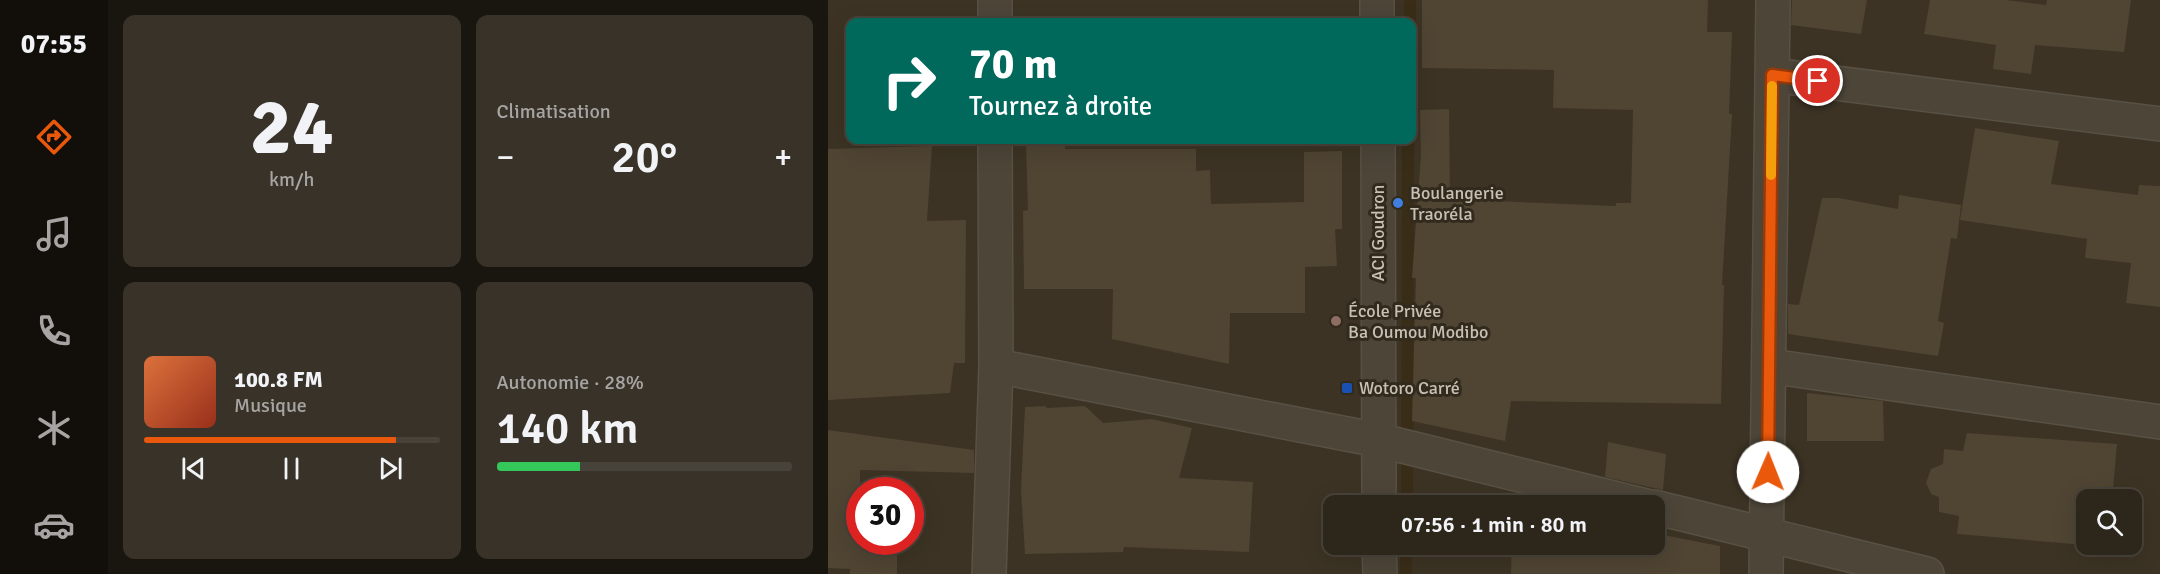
<!DOCTYPE html>
<html lang="fr">
<meta charset="utf-8">
<style>
body{margin:0;font-family:Signika,sans-serif;background:#393228;color:#f1f3f6;height:100vh;display:flex;flex-direction:column;font-size:22px;white-space:nowrap}
*{box-sizing:border-box;margin:0}
p{font-size:20px;color:#a7a5a3}
.icon{flex:none;width:33px;height:33px;fill:none;stroke:currentColor;stroke-width:2;stroke-linecap:round;stroke-linejoin:round}
.map{position:relative;flex:1;overflow:hidden}
.sheet{display:flex;flex-direction:column;gap:15px;padding:15px;background:#19150f;width:720px}
.sheet>*{flex:none}
.hud{position:absolute;left:18px;top:18px;width:570px;height:126px;border-radius:12px;box-shadow:0 6px 24px #0002,0 0 0 2px #48433a;background:#00695c;color:#fff;overflow:hidden}
.controls{position:absolute;left:1248px;top:489px;display:grid;gap:12px}
.controls a{display:grid;place-items:center;width:66px;height:66px;border-radius:12px;background:#2d261b;box-shadow:0 6px 24px #0002,0 0 0 2px #48433a;font-size:30px}
.speed{position:absolute;left:18px;top:477px;display:flex;gap:12px;font-size:30px;font-weight:700;text-align:center}
.speed>*{display:grid;place-content:center;width:78px;height:78px;border-radius:50%;background:#2d261b;box-shadow:0 6px 24px #0002,0 0 0 2px #48433a;line-height:1}
.speed .limit{border:9px solid #d22;background:#fff;color:#111}
.pin{position:absolute;display:grid;place-items:center;width:51px;height:51px;color:#fff;margin:-26px;border:3px solid #fff;border-radius:50%;box-shadow:0 2px 6px #0007}
.me{position:absolute;width:66px;margin:-33px;rotate:1deg;stroke-linejoin:round;filter:drop-shadow(0 0 4px #0008)}
.turn{display:flex;align-items:center;gap:21px;height:126px;padding:0 24px;font-size:27px}
.turn .icon{width:78px;height:78px;stroke-width:2.5}
.turn b{display:block;font-size:42px;line-height:51px}
.big{font-size:45px;font-weight:600;line-height:1.1}
.sheet .tile{flex:1;display:flex;flex-direction:column;justify-content:center;gap:9px;min-width:0;padding:0 21px;border-radius:12px;background:#393228}
.sheet .dial{align-items:center;gap:0}
.dial b{font-size:78px;line-height:1}
.song{display:flex;align-items:center;gap:18px}
.cover{width:72px;height:72px;border-radius:9px;background:linear-gradient(135deg,hsl(20 70% 55%),hsl(10 70% 35%))}
.played{height:6px;border-radius:3px;background:linear-gradient(90deg,#ea580c 85%,#48433a 85%)}
.keys{display:flex;justify-content:space-around;direction:ltr}
.heat{display:flex;justify-content:space-between;align-items:center;font-size:33px;direction:ltr}
.charge{height:9px;border-radius:4px;background:linear-gradient(90deg,#34c759 28%,#48433a 0)}
.sheet .tiles{flex:1;display:grid;gap:15px;grid-template-columns:repeat(2,1fr)}
.trip{position:absolute;left:495px;top:495px;width:342px;height:60px;border-radius:12px;background:#2d261b;box-shadow:0 6px 24px #0002,0 0 0 2px #48433a;font-weight:600;line-height:60px;text-align:center}
main{display:flex;flex:1;min-height:0}
.dock{display:flex;flex-direction:column;width:108px;justify-content:space-around;align-items:center;background:#120f0b;color:#a7a5a3}
.dock .icon{width:42px;height:42px}
.dock .current{color:#ea580c}
.dock b{font-size:27px;color:#f1f3f6}
.map>svg:first-child{display:block}
.lines{fill:none;stroke-linecap:round;stroke-linejoin:round}
.stream{stroke:#392d18;stroke-width:12}
.building{fill:#504533}
.minor-casing{stroke:#585144;stroke-width:36}
.tertiary-casing{stroke:#585144;stroke-width:36}
.minor{stroke:#4c4538;stroke-width:33}
.tertiary{stroke:#4c4538;stroke-width:33}
.route-casing{stroke:#983908;stroke-width:15}
.route{stroke:#ea580c;stroke-width:10}
.slow{stroke:#f59e0b;stroke-width:10}
.shop-dot{fill:#3f7fe0;stroke:#312a1d;stroke-width:2}
.education-dot{fill:#8d6e63;stroke:#312a1d;stroke-width:2}
.transit-dot{fill:#1a4fb4;stroke:#312a1d;stroke-width:2}
.labels{text-anchor:middle;stroke-width:6;stroke-linejoin:round;paint-order:stroke}
.poi-label{font-size:18px;fill:#c7c1b4;stroke:#312a1d;text-anchor:start}
.street-label{font-size:18px;fill:#c7c1b4;stroke:#312a1d}
</style>
<main>
<nav class="dock">
<b>07:55</b>
<svg class="icon current" aria-label="directions" viewBox="0 0 24 24"><path d="M12 3l9 9-9 9-9-9zM9 14v-3h6M13 9l2 2-2 2"/></svg>
<svg class="icon" aria-label="music" viewBox="0 0 24 24"><path d="M9 18V5l10-2v13"/><circle cx="6" cy="18" r="3"/><circle cx="16" cy="16" r="3"/></svg>
<svg class="icon" aria-label="phone" viewBox="0 0 24 24"><path d="M5 4h4l2 5-3 2q2 4 5 5l2-3 5 2v4C11 20 4 13 5 4z"/></svg>
<svg class="icon" aria-label="climate" viewBox="0 0 24 24"><path d="M12 3v18M4 7l16 10M4 17L20 7"/></svg>
<svg class="icon" aria-label="car" viewBox="0 0 24 24"><path d="M5 17H2v-5l4-1 3-4h7l3 4 3 1v5h-3M9 17h6M6 11h13"/><circle cx="7" cy="17" r="2"/><circle cx="17" cy="17" r="2"/></svg>
</nav>
<section class="sheet">
<div class="tiles">
<div class="tile dial"><b>24</b><p>km/h</p></div>
<div class="tile"><p>Climatisation</p>
<div class="heat"><a>−</a><b class="big">20°</b><a>+</a></div>
</div>
<div class="tile">
<div class="song"><i class="cover"></i><div><b>100.8 FM</b><p>Musique</p></div></div>
<div class="played"></div>
<div class="keys"><svg class="icon" aria-label="previous" viewBox="0 0 24 24"><path d="M18 5L8 12l10 7zM5 5v14"/></svg><svg class="icon" aria-label="pause" viewBox="0 0 24 24"><path d="M8 5v14M16 5v14"/></svg><svg class="icon" aria-label="next" viewBox="0 0 24 24"><path d="M6 5l10 7-10 7zM19 5v14"/></svg></div>
</div>
<div class="tile"><p>Autonomie · 28%</p><b class="big">140 km</b><div class="charge"></div></div>
</div>
</section>
<div class="map">
<svg width="1332" height="574" viewBox="0 0 1332 574">
<rect width="100%" height="100%" fill="#3c3324"/>
<g class="lines">
<g class="stream">
<path d="M582 22V0"/>
<path d="M579 506 580 140"/>
<path d="M578 574V544"/>
</g>
</g>
<g class="building">
<path d="M594 0H880L879 32H904L901 114H904L894 285H896L893 404 683 401 677 441 584 421 588 278H584L593 155 592 110 621 109 622 196H646L645 200 788 206V203H803L805 110 725 108 726 70 594 68Z"/>
<path d="M964 0H1039L1033 34 963 25Z"/>
<path d="M1102 0H1178L1218 5 1219 0H1303L1296 52 1207 45 1203 74 1165 69 1168 45 1096 34Z"/>
<path d="M1147 128 1231 141 1223 184 1310 195 1311 185 1332 186V307L1298 303 1303 263 1257 258 1259 239 1132 220Z"/>
<path d="M237 144V149H368V171L382 170 383 204 476 202V152L514 151V229H507L509 266 477 267V313H402L401 364 284 339 285 289H196L195 211 200 210 198 146Z"/>
<path d="M104 146 99 221 138 220 137 363H126L122 393 0 400V149Z"/>
<path d="M1071 195 1133 205 1129 239 1123 238 1110 321 1116 323 1110 356 960 334V304L971 305 994 198H1011L1070 209Z"/>
<path d="M979 393 1055 401 1056 441H979Z"/>
<path d="M217 406 219 408 257 406 275 423 324 419 364 428 351 478 425 482 421 552 296 547 295 552 197 554 193 489 197 407Z"/>
<path d="M0 430 146 450V473L32 470V542H69V574H22V569L0 568Z"/>
<path d="M1139 433 1289 444 1284 500H1258V544H1281V547L1129 534 1131 516 1111 512V497L1103 494 1098 483 1103 469 1115 464 1116 449 1135 451Z"/>
<path d="M780 442 838 454 835 490 777 477Z"/>
<path d="M826 526 831 528 830 534 892 546V574H683L684 544H826Z"/>
</g>
<g class="lines">
<defs>
<g id="minor">
<path d="M167 0V22"/>
<path d="M944 75 1332 124"/>
<path d="M168 366 550 440 818 506"/>
<path d="M941 366 1332 422"/>
<path d="M826 507 1099 574"/>
<path d="M161 574 168 366 167 140"/>
<path d="M938 574 945 0"/>
</g>
<g id="tertiary">
<path d="M549 0V22"/>
<path d="M550 140 551 506"/>
<path d="M551 544 552 574"/>
</g>
</defs>
<use href="#minor" class="minor-casing"/>
<use href="#tertiary" class="tertiary-casing"/>
<use href="#minor" class="minor"/>
<use href="#tertiary" class="tertiary"/>
</g>
<g class="lines">
<defs>
<path id="route" d="M940 472 944 75 990 81"/>
</defs>
<use href="#route" class="route-casing"/>
<use href="#route" class="route"/>
<path class="slow" d="M943 175 944 86"/>
</g>
<circle class="shop-dot" cx="570" cy="203" r="6"/>
<circle class="education-dot" cx="508" cy="321" r="6"/>
<rect class="transit-dot" x="513" y="382" width="12" height="12" rx="3"/>
<g class="labels">
<g class="poi-label">
<text x="582" y="199">Boulangerie<tspan x="582" dy="21">Traoréla</tspan></text>
<text x="520" y="317">École Privée<tspan x="520" dy="21">Ba Oumou Modibo</tspan></text>
<text x="531" y="394">Wotoro Carré</text>
</g>
<g class="street-label">
<text transform="translate(550 233) rotate(-90)" y="6">ACI Goudron</text>
</g>
</g>
</svg>
<div class="controls">
<a><svg class="icon" aria-label="search" viewBox="0 0 24 24"><circle cx="10" cy="10" r="6"/><path d="M15 15l6 6"/></svg></a>
</div>
<div class="speed"><div class="limit">30</div></div>
<div class="pin" style="left:990px;top:81px;background:#d93025"><svg class="icon" aria-label="arrive" viewBox="0 0 24 24"><path d="M6 21V4h12l-3 4 3 4H6"/></svg></div>
<svg class="me" style="left:940px;top:472px" viewBox="-20 -20 40 40"><circle r="19" fill="#fff"/><path d="M0-13L10 11 0 6-10 11z" fill="#ea580c"/></svg>
<div class="trip">07:56 · 1 min · 80 m</div>
<div class="hud">
<div class="turn"><svg class="icon" aria-label="right" viewBox="0 0 24 24"><path d="M7 20v-9h11M14 6l5 5-5 5"/></svg><div><b>70 m</b>Tournez à droite</div></div>
</div>
</div>
</main>
